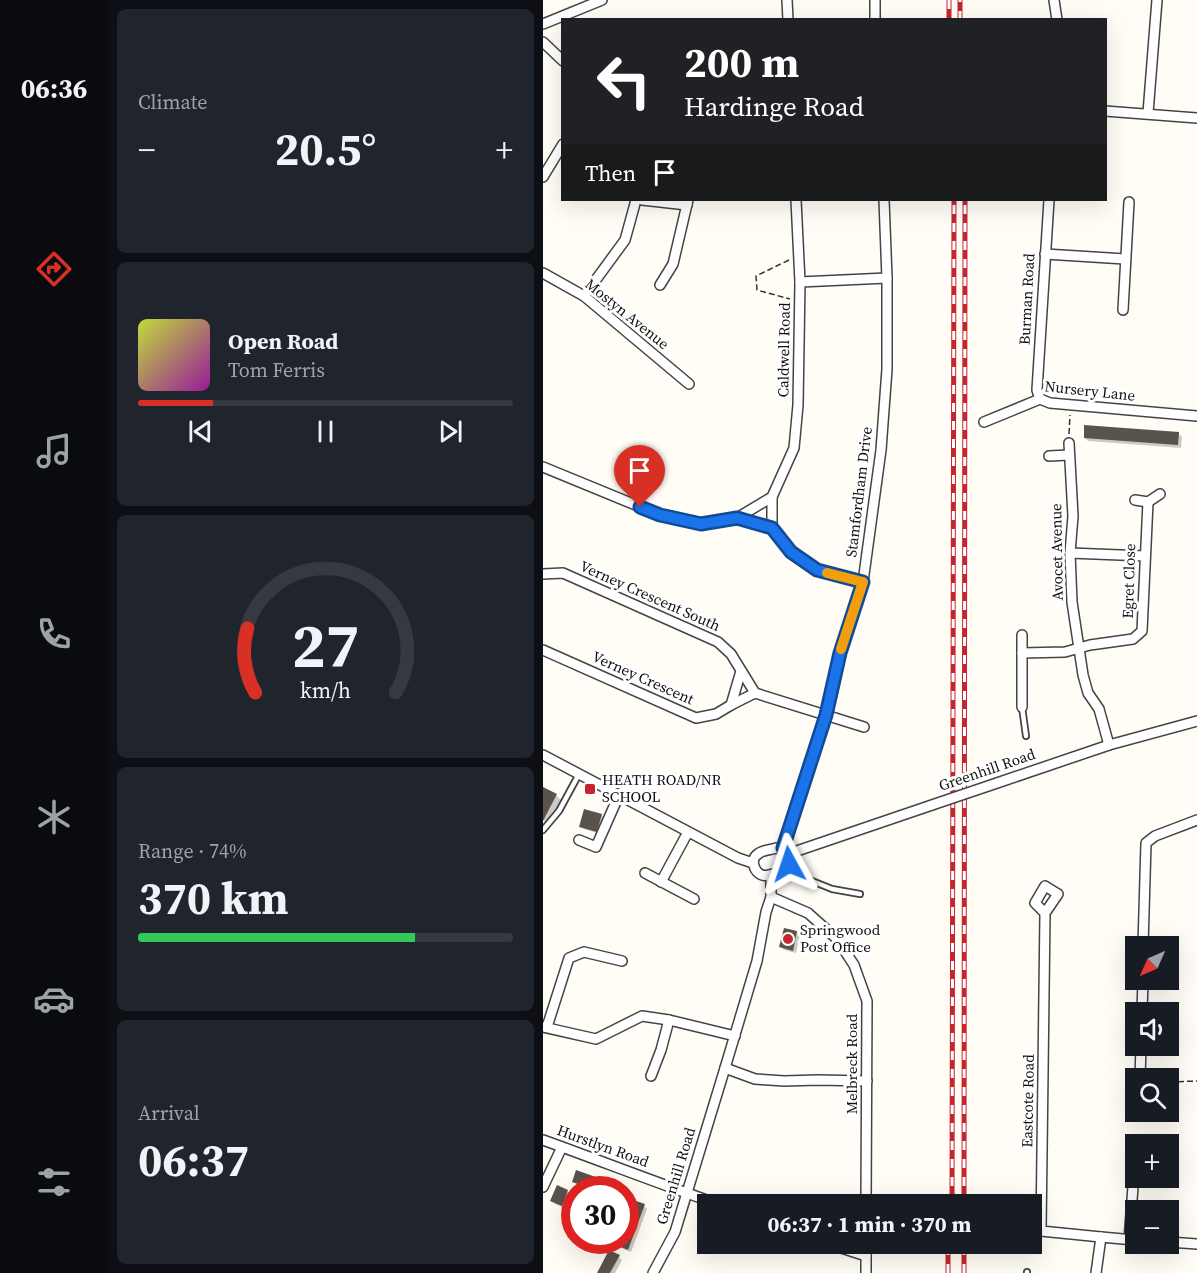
<!DOCTYPE html>
<meta charset="utf-8">
<style>
body{margin:0;font-family:"Source Serif 4",serif;background:#20242c;color:#f1f3f6;height:100vh;display:flex;flex-direction:column;font-size:22px;white-space:nowrap}
*{box-sizing:border-box;margin:0}
p{font-size:20px;color:#9ea1a6}
.icon{flex:none;width:33px;height:33px;fill:none;stroke:currentColor;stroke-width:2;stroke-linecap:round;stroke-linejoin:round}
.map{position:relative;flex:1;overflow:hidden}
.details{display:flex;flex-direction:column;gap:9px;padding:9px;background:#0d0f14;width:435px}
.details>*{flex:none}
.guide{position:absolute;left:18px;top:18px;width:546px;height:183px;border-radius:0px;box-shadow:0 6px 24px #0002;background:#202124;color:#fff;overflow:hidden}
.needle{width:39px;rotate:225deg}
.fabs{position:absolute;left:582px;top:936px;display:grid;gap:12px}
.fabs a{display:grid;place-items:center;width:54px;height:54px;border-radius:0px;background:#171b24;box-shadow:0 6px 24px #0002;font-size:30px}
.speed{position:absolute;left:18px;top:1176px;display:flex;gap:12px;font-size:30px;font-weight:700;text-align:center}
.speed>*{display:grid;place-content:center;width:78px;height:78px;border-radius:50%;background:#171b24;box-shadow:0 6px 24px #0002;line-height:1}
.speed .limit{border:9px solid #d22;background:#fff;color:#111}
.pin{position:absolute;display:grid;place-items:center;width:51px;height:51px;color:#fff;margin:-62px -26px;border-radius:50% 50% 50% 0;rotate:-45deg;box-shadow:0 0 6px #0007}
.pin .icon{rotate:45deg}
.me{position:absolute;width:66px;margin:-33px;rotate:355deg;stroke-linejoin:round;filter:drop-shadow(0 0 4px #0008)}
.turn{display:flex;align-items:center;gap:21px;height:126px;padding:0 24px;font-size:27px}
.turn .icon{width:78px;height:78px;stroke-width:2.5}
.turn b{display:block;font-size:42px;line-height:51px}
.then{display:flex;align-items:center;height:57px;padding:0 24px;background:#0003;gap:12px;font-size:22px}
.big{font-size:45px;font-weight:700;line-height:1.1}
.details .tile{flex:1;display:flex;flex-direction:column;justify-content:center;gap:9px;min-width:0;padding:0 21px;border-radius:9px;background:#20242c}
.details .dial{align-items:center;gap:0}
.dial svg{height:156px;overflow:visible;fill:none;stroke:#363941;stroke-width:7;stroke-linecap:round;text-anchor:middle}
.dial text{fill:#f1f3f6;stroke:none}
.song{display:flex;align-items:center;gap:18px}
.cover{width:72px;height:72px;border-radius:9px;background:linear-gradient(135deg,hsl(70 70% 55%),hsl(300 70% 35%))}
.played{height:6px;border-radius:3px;background:linear-gradient(90deg,#d93025 20%,#363941 20%)}
.keys{display:flex;justify-content:space-around;direction:ltr}
.heat{display:flex;justify-content:space-between;align-items:center;font-size:33px;direction:ltr}
.charge{height:9px;border-radius:4px;background:linear-gradient(90deg,#34c759 74%,#363941 0)}
.trip{position:absolute;left:154px;top:1194px;width:345px;height:60px;border-radius:0px;background:#171b24;box-shadow:0 6px 24px #0002;font-weight:700;line-height:60px;text-align:center}
main{display:flex;flex:1;min-height:0}
.tabs{display:flex;flex-direction:column;width:108px;justify-content:space-around;align-items:center;background:#090b0e;color:#9ea1a6}
.tabs .icon{width:42px;height:42px}
.tabs .selected{color:#d93025}
.tabs b{font-size:27px;color:#f1f3f6}
.map>svg:first-child{display:block}
.shadow{fill:#0003}
.building{fill:#5a524d}
.lines{fill:none;stroke-linecap:round;stroke-linejoin:round}
.lane-casing{stroke:#444;stroke-width:8}
.street-casing{stroke:#444;stroke-width:12}
.path{stroke:#333;stroke-width:1.5;stroke-dasharray:6 3;stroke-linecap:butt}
.lane{stroke:#fff;stroke-width:4.5}
.street{stroke:#fff;stroke-width:9}
.rail-casing{stroke:#c4262e;stroke-width:5}
.rail{stroke:#fff;stroke-width:3;stroke-dasharray:9;stroke-linecap:butt}
.street-bridge-casing{stroke:#444;stroke-width:12;stroke-linecap:butt}
.street-bridge{stroke:#fff;stroke-width:9}
.route-casing{stroke:#114b97;stroke-width:15}
.route{stroke:#1a73e8;stroke-width:10}
.slow{stroke:#f59e0b;stroke-width:10}
.poi-dot{fill:#c4262e;stroke:#fff;stroke-width:2}
.labels{text-anchor:middle;stroke-width:6;stroke-linejoin:round;paint-order:stroke}
.street-label{font-size:15px;fill:#111;stroke:#fff}
.poi-label{font-size:15px;fill:#111;stroke:#fff;text-anchor:start}
</style>
<main>
<nav class="tabs">
<b>06:36</b>
<svg class="icon selected" aria-label="directions" viewBox="0 0 24 24"><path d="M12 3l9 9-9 9-9-9zM9 14v-3h6M13 9l2 2-2 2"/></svg>
<svg class="icon" aria-label="music" viewBox="0 0 24 24"><path d="M9 18V5l10-2v13"/><circle cx="6" cy="18" r="3"/><circle cx="16" cy="16" r="3"/></svg>
<svg class="icon" aria-label="phone" viewBox="0 0 24 24"><path d="M5 4h4l2 5-3 2q2 4 5 5l2-3 5 2v4C11 20 4 13 5 4z"/></svg>
<svg class="icon" aria-label="climate" viewBox="0 0 24 24"><path d="M12 3v18M4 7l16 10M4 17L20 7"/></svg>
<svg class="icon" aria-label="car" viewBox="0 0 24 24"><path d="M5 17H2v-5l4-1 3-4h7l3 4 3 1v5h-3M9 17h6M6 11h13"/><circle cx="7" cy="17" r="2"/><circle cx="17" cy="17" r="2"/></svg>
<svg class="icon" aria-label="filters" viewBox="0 0 24 24"><path d="M4 7h16M4 17h16"/><circle cx="9" cy="7" r="2"/><circle cx="15" cy="17" r="2"/></svg>
</nav>
<section class="details">
<div class="tile"><p>Climate</p>
<div class="heat"><a>−</a><b class="big">20.5°</b><a>+</a></div>
</div>
<div class="tile">
<div class="song"><i class="cover"></i><div><b>Open Road</b><p>Tom Ferris</p></div></div>
<div class="played"></div>
<div class="keys"><svg class="icon" aria-label="previous" viewBox="0 0 24 24"><path d="M18 5L8 12l10 7zM5 5v14"/></svg><svg class="icon" aria-label="pause" viewBox="0 0 24 24"><path d="M8 5v14M16 5v14"/></svg><svg class="icon" aria-label="next" viewBox="0 0 24 24"><path d="M6 5l10 7-10 7zM19 5v14"/></svg></div>
</div>
<div class="tile dial"><svg viewBox="0 0 100 80">
<path d="M14 69A42 42 0 1 1 86 69"/>
<path d="M14 69A42 42 0 0 1 10 36" stroke="#d93025"/>
<text x="50" y="56" font-size="32" font-weight="700">27</text>
<text x="50" y="72" font-size="11">km/h</text>
</svg></div>
<div class="tile"><p>Range · 74%</p><b class="big">370 km</b><div class="charge"></div></div>
<div class="tile"><p>Arrival</p><b class="big">06:37</b></div>
</section>
<div class="map">
<svg width="654" height="1273" viewBox="0 0 654 1273">
<rect width="100%" height="100%" fill="#fffdf5"/>
<g class="shadow">
<path d="M636 434 639 437 638 448 545 441 542 438Z"/>
<path d="M0 788 13 795 20 802 9 825 0 820Z"/>
<path d="M58 815 62 818 57 834 41 829 38 826Z"/>
<path d="M254 932 257 935 253 953 241 950 238 947Z"/>
<path d="M24 1191 27 1194 22 1208 12 1204 9 1201Z"/>
<path d="M101 1206 104 1209 88 1252 78 1248 75 1245 82 1240Z"/>
<path d="M76 1257 79 1260 72 1273H55Z"/>
</g>
<g class="building">
<path d="M541 425 636 432 635 445 541 438Z"/>
<path d="M0 787 14 794 0 821Z"/>
<path d="M41 809 59 814 54 832 36 827Z"/>
<path d="M241 928 254 931 250 951 236 947Z"/>
<path d="M33 1170 78 1186 77 1190H52L29 1182Z"/>
<path d="M14 1185 25 1190 19 1206 7 1201Z"/>
<path d="M90 1200 102 1204 85 1250 73 1245 75 1240H82V1220Z"/>
<path d="M66 1250 77 1255 68 1271 67 1273H54Z"/>
</g>
<g class="lines">
<defs>
<g id="lane">
<path d="M479 707 483 736"/>
<path d="M0 830 16 811 36 774"/>
<path d="M246 864 264 879 289 889 317 894"/>
<path d="M484 1273V1272"/>
</g>
<g id="street">
<path d="M244 0 245 20"/>
<path d="M332 0V20"/>
<path d="M511 0 514 20"/>
<path d="M0 24 59 0"/>
<path d="M0 42 20 61"/>
<path d="M562 111 654 118"/>
<path d="M605 113 614 0"/>
<path d="M0 177 20 144"/>
<path d="M99 200 144 205"/>
<path d="M502 254 582 259"/>
<path d="M0 273 41 296 146 384"/>
<path d="M257 282 344 278"/>
<path d="M117 285 130 264 145 200"/>
<path d="M41 296 82 240 93 200"/>
<path d="M580 310 586 202"/>
<path d="M497 399 494 390 506 200"/>
<path d="M441 422 497 399 507 403 654 416"/>
<path d="M526 443 530 516 527 553 529 602 540 675 545 693 556 709 566 745"/>
<path d="M506 456 526 455"/>
<path d="M0 467 117 515 158 524 194 518 229 528 248 552 274 570 320 582"/>
<path d="M229 497V528"/>
<path d="M592 500 605 502 617 494"/>
<path d="M194 518 229 497 251 448 255 405 257 282 253 200"/>
<path d="M527 553 602 556"/>
<path d="M0 574 20 573 175 642 188 654 212 693"/>
<path d="M0 650 153 718 173 714 188 705 212 693 321 727"/>
<path d="M479 653 522 652 547 645 590 639 599 631 605 502"/>
<path d="M188 705 198 671"/>
<path d="M479 707V635"/>
<path d="M0 755 195 858 210 863"/>
<path d="M454 783 566 745 654 721"/>
<path d="M36 840 53 847 76 795"/>
<path d="M233 848C244 848 252 859 243 867 239 872 232 874 226 875 213 879 205 860 215 854 219 850 228 850 233 848Z"/>
<path d="M240 848 283 715 297 653 320 582 338 450 344 369V278L341 200"/>
<path d="M245 854 389 805"/>
<path d="M102 873 151 899"/>
<path d="M118 882 145 832"/>
<path d="M228 897 265 913 294 939 311 965 324 1001 323 1204"/>
<path d="M502 913 515 894 502 886 492 903 502 913 498 1231 558 1237"/>
<path d="M600 946 603 843 612 836 654 820"/>
<path d="M599 1012 600 980"/>
<path d="M0 1027 53 1039 99 1016 126 1020 192 1036"/>
<path d="M4 1027 26 958 41 952 79 961"/>
<path d="M182 1068 212 1079 241 1081 275 1080 324 1081"/>
<path d="M108 1076 118 1050 126 1020"/>
<path d="M597 1078 598 1046"/>
<path d="M0 1140C58 1161 117 1184 175 1204"/>
<path d="M0 1187 19 1147"/>
<path d="M586 1240 592 1160"/>
<path d="M626 1242 654 1244"/>
<path d="M286 1244 323 1256"/>
<path d="M323 1244V1273"/>
<path d="M110 1273 132 1232 182 1068 214 961 223 912 228 897V875"/>
<path d="M553 1273 558 1237 591 1240"/>
</g>
</defs>
<use href="#lane" class="lane-casing"/>
<use href="#street" class="street-casing"/>
<g class="path">
<path d="M246 260 213 276 214 290 247 299"/>
<path d="M526 434 527 415"/>
<path d="M626 1082 654 1081"/>
</g>
<use href="#lane" class="lane"/>
<use href="#street" class="street"/>
<defs>
<g id="rail">
<path d="M406 0V20"/>
<path d="M417 20V0"/>
<path d="M409 1204 411 200"/>
<path d="M421 1204 422 200"/>
<path d="M405 1273V1244"/>
<path d="M421 1273V1244"/>
</g>
</defs>
<use href="#rail" class="rail-casing"/>
<use href="#rail" class="rail"/>
<defs>
<path id="street-bridge" d="M389 805 454 783"/>
</defs>
<use href="#street-bridge" class="street-bridge-casing"/>
<use href="#street-bridge" class="street-bridge"/>
</g>
<g class="lines">
<defs>
<path id="route" d="M97 507 117 515 158 524 194 518 229 528 248 552 274 570 320 582 297 653 283 715 240 848C245 852 248 857 246 864"/>
</defs>
<use href="#route" class="route-casing"/>
<use href="#route" class="route"/>
<path class="slow" d="M284 573 320 582 298 649"/>
</g>
<g class="poi-dot">
<rect x="41" y="783" width="12" height="12" rx="3"/>
<circle cx="245" cy="939" r="6"/>
</g>
<g class="labels">
<g class="street-label">
<text transform="translate(484 299) rotate(-87)" y="5">Burman Road</text>
<text transform="translate(84 314) rotate(39)" y="5">Mostyn Avenue</text>
<text transform="translate(241 350) rotate(-89)" y="5">Caldwell Road</text>
<text transform="translate(547 391) rotate(6)" y="5">Nursery Lane</text>
<text transform="translate(316 492) rotate(-83)" y="5">Stamfordham Drive</text>
<text transform="translate(514 552) rotate(-91)" y="5">Avocet Avenue</text>
<text transform="translate(586 581) rotate(-88)" y="5">Egret Close</text>
<text transform="translate(107 596) rotate(24)" y="5">Verney Crescent South</text>
<text transform="translate(100 678) rotate(24)" y="5">Verney Crescent</text>
<text transform="translate(444 770) rotate(-19)" y="5">Greenhill Road</text>
<text transform="translate(309 1064) rotate(-90)" y="5">Melbreck Road</text>
<text transform="translate(485 1101) rotate(-89)" y="5">Eastcote Road</text>
<text transform="translate(60 1146) rotate(20)" y="5">Hurstlyn Road</text>
<text transform="translate(133 1176) rotate(-73)" y="5">Greenhill Road</text>
</g>
<g class="poi-label">
<text x="59" y="785">HEATH ROAD/NR<tspan x="59" dy="17">SCHOOL</tspan></text>
<text x="257" y="935">Springwood<tspan x="257" dy="17">Post Office</tspan></text>
</g>
</g>
</svg>
<div class="fabs">
<a><svg class="needle" viewBox="-14 -14 28 28"><path d="M0-13l5 13h-10z" fill="#e53935"/><path d="M0 13l5-13h-10z" fill="#9ea1a6"/></svg></a>
<a><svg class="icon" aria-label="sound" viewBox="0 0 24 24"><path d="M4 9h4l5-4v14l-5-4H4zM17 9q2 3 0 6"/></svg></a>
<a><svg class="icon" aria-label="search" viewBox="0 0 24 24"><circle cx="10" cy="10" r="6"/><path d="M15 15l6 6"/></svg></a>
<a>+</a>
<a>−</a>
</div>
<div class="speed"><div class="limit">30</div></div>
<div class="pin" style="left:97px;top:507px;background:#d93025"><svg class="icon" aria-label="arrive" viewBox="0 0 24 24"><path d="M6 21V4h12l-3 4 3 4H6"/></svg></div>
<svg class="me" style="left:246px;top:864px" viewBox="-20 -20 40 40"><path d="M0-17L14 15 0 8-14 15z" fill="#1a73e8" stroke="#fff" stroke-width="4"/></svg>
<div class="trip">06:37 · 1 min · 370 m</div>
<div class="guide">
<div class="turn"><svg class="icon" aria-label="left" viewBox="0 0 24 24"><path d="M17 20v-9H6M10 6l-5 5 5 5"/></svg><div><b>200 m</b>Hardinge Road</div></div>
<div class="then">Then<svg class="icon" aria-label="arrive" viewBox="0 0 24 24"><path d="M6 21V4h12l-3 4 3 4H6"/></svg></div>
</div>
</div>
</main>
